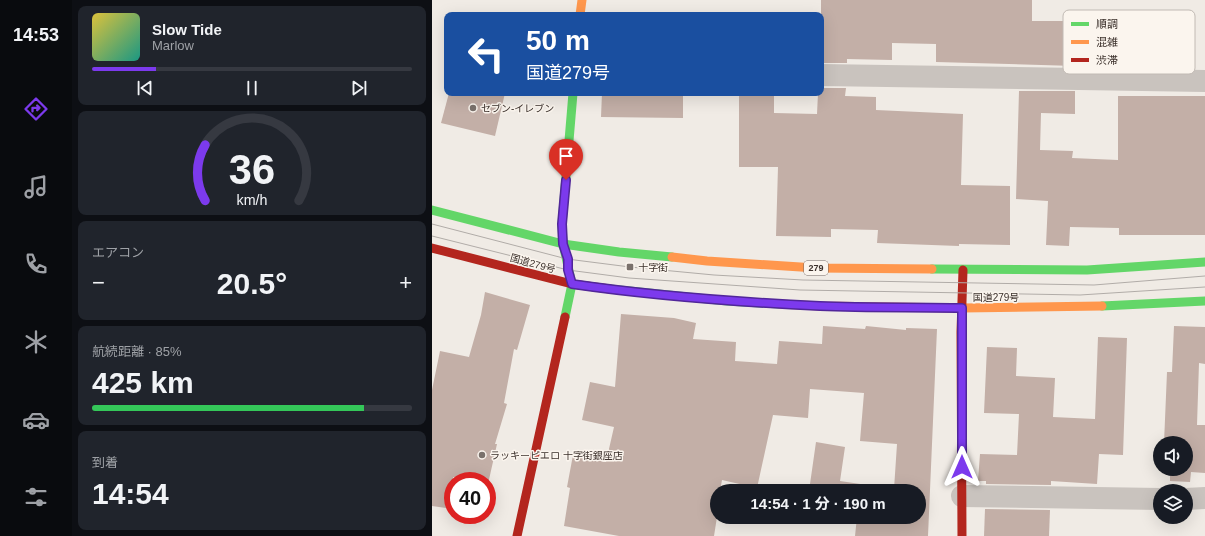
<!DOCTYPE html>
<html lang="ja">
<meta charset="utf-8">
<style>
body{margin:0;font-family:Helvetica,"Noto Sans JP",sans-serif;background:#20242c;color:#f1f3f6;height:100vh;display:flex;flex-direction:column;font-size:15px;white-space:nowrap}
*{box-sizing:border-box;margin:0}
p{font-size:13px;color:#9ea1a6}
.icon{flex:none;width:22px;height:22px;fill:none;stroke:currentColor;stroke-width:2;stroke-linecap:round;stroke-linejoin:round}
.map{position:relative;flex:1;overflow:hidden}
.drawer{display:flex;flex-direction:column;gap:6px;padding:6px;background:#0d0f14;width:360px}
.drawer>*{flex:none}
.banner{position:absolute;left:12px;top:12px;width:380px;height:84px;border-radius:8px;box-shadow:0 4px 16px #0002;background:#1a4fa0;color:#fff;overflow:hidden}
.buttons{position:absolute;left:721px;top:436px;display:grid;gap:8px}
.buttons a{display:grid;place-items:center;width:40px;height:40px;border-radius:50%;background:#171b24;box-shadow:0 4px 16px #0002;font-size:20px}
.speed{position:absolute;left:12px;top:472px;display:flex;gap:8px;font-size:20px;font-weight:700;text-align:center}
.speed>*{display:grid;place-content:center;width:52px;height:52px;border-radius:50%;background:#171b24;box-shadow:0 4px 16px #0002;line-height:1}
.speed .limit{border:6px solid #d22;background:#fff;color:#111}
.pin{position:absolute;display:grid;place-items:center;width:34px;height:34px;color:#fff;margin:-41px -17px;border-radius:50% 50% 50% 0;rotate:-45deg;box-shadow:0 0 4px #0007}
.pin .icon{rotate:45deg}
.me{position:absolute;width:44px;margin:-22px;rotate:0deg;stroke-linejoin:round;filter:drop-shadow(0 0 3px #0008)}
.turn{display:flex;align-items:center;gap:14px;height:84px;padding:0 16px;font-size:18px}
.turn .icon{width:52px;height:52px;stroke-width:2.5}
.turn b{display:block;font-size:28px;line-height:34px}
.big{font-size:30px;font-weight:700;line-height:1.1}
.drawer .widget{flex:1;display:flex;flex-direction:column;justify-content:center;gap:6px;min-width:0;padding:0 14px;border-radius:8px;background:#20242c}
.drawer .dial{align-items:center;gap:0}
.dial svg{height:104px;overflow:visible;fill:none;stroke:#363941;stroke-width:7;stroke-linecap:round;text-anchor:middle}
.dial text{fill:#f1f3f6;stroke:none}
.song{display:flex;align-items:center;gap:12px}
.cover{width:48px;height:48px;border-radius:6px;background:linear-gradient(135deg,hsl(50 70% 55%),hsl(170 70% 35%))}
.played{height:4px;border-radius:2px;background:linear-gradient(90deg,#7c3aed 20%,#363941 20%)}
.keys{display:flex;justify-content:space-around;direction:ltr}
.heat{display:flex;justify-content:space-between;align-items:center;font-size:22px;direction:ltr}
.charge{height:6px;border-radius:3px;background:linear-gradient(90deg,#34c759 85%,#363941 0)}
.trip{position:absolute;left:278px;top:484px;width:216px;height:40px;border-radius:20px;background:#171b24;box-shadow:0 4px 16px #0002;font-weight:700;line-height:40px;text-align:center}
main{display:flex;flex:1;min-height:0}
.tab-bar{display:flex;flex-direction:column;width:72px;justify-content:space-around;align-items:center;background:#090b0e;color:#9ea1a6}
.tab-bar .icon{width:28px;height:28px}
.tab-bar .active{color:#7c3aed}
.tab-bar b{font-size:18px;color:#f1f3f6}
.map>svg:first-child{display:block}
.building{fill:#c3afa7}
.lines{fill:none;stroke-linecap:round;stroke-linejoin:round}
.street{stroke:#c9c3be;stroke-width:22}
.fast{stroke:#63d668;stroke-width:9}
.slow{stroke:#ff974d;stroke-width:9}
.jam{stroke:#b3261e;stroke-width:9}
.tram{stroke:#b1aca8;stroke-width:1}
.route-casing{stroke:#51269a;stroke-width:10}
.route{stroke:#7c3aed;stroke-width:7}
.poi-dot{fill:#7a716c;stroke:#fbf5ee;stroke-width:1.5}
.labels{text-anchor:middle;stroke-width:3;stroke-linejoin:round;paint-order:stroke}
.shield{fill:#fbf5ee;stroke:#756b66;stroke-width:1}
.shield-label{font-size:9px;font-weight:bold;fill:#3b302b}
.poi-label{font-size:10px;fill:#3b302b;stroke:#fbf5ee;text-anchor:start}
.street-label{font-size:10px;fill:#3b302b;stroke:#fbf5ee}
.key{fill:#fbf5ee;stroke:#c1bab4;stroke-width:1}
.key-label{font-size:11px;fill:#3b302b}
</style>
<main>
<nav class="tab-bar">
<b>14:53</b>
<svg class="icon active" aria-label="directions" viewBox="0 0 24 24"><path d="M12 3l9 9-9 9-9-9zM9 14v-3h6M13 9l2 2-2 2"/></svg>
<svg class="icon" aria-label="music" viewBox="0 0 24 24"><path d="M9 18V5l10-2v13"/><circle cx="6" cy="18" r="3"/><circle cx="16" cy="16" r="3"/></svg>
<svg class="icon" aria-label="phone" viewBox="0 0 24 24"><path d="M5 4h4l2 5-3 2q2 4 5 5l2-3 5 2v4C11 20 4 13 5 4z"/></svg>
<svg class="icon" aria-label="climate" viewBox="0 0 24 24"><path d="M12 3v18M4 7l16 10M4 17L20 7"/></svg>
<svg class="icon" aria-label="car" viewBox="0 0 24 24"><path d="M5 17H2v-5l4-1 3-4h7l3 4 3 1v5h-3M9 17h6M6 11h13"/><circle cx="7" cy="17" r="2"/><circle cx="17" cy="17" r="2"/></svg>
<svg class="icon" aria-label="filters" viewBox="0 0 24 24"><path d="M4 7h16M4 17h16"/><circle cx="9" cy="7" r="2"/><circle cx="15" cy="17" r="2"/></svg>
</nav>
<section class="drawer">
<div class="widget">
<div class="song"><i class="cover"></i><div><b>Slow Tide</b><p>Marlow</p></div></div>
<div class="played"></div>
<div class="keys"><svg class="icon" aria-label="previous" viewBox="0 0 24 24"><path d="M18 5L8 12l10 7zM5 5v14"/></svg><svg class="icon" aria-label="pause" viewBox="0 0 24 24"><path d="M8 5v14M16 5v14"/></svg><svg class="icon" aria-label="next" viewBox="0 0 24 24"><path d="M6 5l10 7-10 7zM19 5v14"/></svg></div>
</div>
<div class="widget dial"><svg viewBox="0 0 100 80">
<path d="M14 69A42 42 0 1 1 86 69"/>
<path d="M14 69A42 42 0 0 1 14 26" stroke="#7c3aed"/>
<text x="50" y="56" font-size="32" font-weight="700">36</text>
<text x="50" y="72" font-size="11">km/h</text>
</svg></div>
<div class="widget"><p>エアコン</p>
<div class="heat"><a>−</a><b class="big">20.5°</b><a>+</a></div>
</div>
<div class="widget"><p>航続距離 · 85%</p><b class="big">425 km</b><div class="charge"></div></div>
<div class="widget"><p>到着</p><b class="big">14:54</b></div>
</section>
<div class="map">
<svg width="773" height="536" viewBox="0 0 773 536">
<rect width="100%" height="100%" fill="#f0ebe5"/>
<g class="building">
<path d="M389 0H600V21H643V66L504 62V44L460 43V60L415 59V63H389Z"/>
<path d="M389 88H414L413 96 444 97V110L531 114 529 185 578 186V245L527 244V246L445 243 446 230 399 229V237L344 236 346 167H307V93H342V113L385 114 386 93H389Z"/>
<path d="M587 91H643V114L609 113 608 150 641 151 640 158 686 160V96H773V235H687V228L638 227 637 246 614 245 616 201 584 199Z"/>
<path d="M17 93H73L63 136 9 123Z"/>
<path d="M170 93H251V118L169 117Z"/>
<path d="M53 292 98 305 85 350 82 349 72 403 75 404 63 444H65L56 484H55V481H42L21 477V509L0 506V390L8 351 37 357 49 315Z"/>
<path d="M189 314 242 318 264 323 261 339 304 342 303 361 345 364 347 341 390 344 391 326 433 329 434 326 474 330V328L505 329 496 536H423L425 517H487V491H377L384 442 413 447 408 481 462 489 465 444 428 441 432 393 378 389 376 418 341 415 325 488 290 480 288 491H285V517L282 536H187L132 526 138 488 135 487 141 455 174 462 182 427 150 420 158 382 183 387Z"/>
<path d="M742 326 773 327V364L767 363 765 425H773V473L759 472 758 482 738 481V469H754V443H732L735 372H740Z"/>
<path d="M666 337 695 338 691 455 667 454 665 484 619 481V485L554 484V481H546L548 454 585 455 587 414 552 413 555 347 585 348 584 376 623 378 621 417 663 419Z"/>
<path d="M553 509 618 510 617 536H552Z"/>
</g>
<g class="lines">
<g class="street">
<path d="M389 75 773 81"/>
<path d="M530 496 728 499"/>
<path d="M754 499 773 498"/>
</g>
<g class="fast">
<path d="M0 210 131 244 187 252 240 257"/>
<path d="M500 269 655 270 773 262"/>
<path d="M178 289 295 301 347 304"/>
<path d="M670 306 773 301"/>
<path d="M133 317 140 284 131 244 130 224 141 93"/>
</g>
<g class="slow">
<path d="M148 15 150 0"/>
<path d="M240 257 275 261 384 268 500 269"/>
<path d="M347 304 389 306 530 308 670 306"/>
</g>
<g class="jam">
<path d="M0 248 140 284 178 289"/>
<path d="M85 536 133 317"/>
<path d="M530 536 529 332 531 270"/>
</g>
<g class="tram">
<path d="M0 224 135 259 198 267 282 275 371 280 662 285 773 276"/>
<path d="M0 236 136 270 197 278 283 284 368 290 648 295 773 287"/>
</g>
</g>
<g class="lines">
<defs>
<path id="route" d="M134 180 130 224 131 244 136 259V270L140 284C222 296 305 302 388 306 435 308 483 307 530 308V467"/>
</defs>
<use href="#route" class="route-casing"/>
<use href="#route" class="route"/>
</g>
<g class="poi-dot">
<circle cx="41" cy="108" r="4"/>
<rect x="194" y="263" width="8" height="8" rx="2"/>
<circle cx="50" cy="455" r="4"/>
</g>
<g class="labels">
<rect class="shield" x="372" y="261" width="24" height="14" rx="3"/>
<g class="shield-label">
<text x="384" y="271">279</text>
</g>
<g class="poi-label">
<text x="49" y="112">セブン-イレブン</text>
<text x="206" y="271">十字街</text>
<text x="58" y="459">ラッキーピエロ 十字街銀座店</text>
</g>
<g class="street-label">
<text transform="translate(101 263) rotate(15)" y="4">国道279号</text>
<text x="564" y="301">国道279号</text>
</g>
</g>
<rect x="631" y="10" width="132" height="64" rx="6" class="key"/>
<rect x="639" y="22" width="18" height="4" fill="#63d668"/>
<rect x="639" y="40" width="18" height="4" fill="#ff974d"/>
<rect x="639" y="58" width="18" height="4" fill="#b3261e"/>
<g class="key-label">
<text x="664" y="28">順調</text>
<text x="664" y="46">混雑</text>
<text x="664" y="64">渋滞</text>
</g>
</svg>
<div class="buttons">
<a><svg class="icon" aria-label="sound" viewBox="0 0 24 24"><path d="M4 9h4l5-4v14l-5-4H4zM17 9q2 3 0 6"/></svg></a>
<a><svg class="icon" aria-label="layers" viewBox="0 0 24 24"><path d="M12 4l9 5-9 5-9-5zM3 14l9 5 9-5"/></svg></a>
</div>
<div class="speed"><div class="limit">40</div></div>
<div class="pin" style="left:134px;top:180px;background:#d93025"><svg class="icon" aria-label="arrive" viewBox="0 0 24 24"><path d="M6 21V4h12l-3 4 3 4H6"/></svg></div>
<svg class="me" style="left:530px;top:467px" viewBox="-20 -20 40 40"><path d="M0-17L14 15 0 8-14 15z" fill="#7c3aed" stroke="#fff" stroke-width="4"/></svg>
<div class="trip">14:54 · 1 分 · 190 m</div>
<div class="banner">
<div class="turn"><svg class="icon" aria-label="left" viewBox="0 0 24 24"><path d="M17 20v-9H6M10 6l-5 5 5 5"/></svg><div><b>50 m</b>国道279号</div></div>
</div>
</div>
</main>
